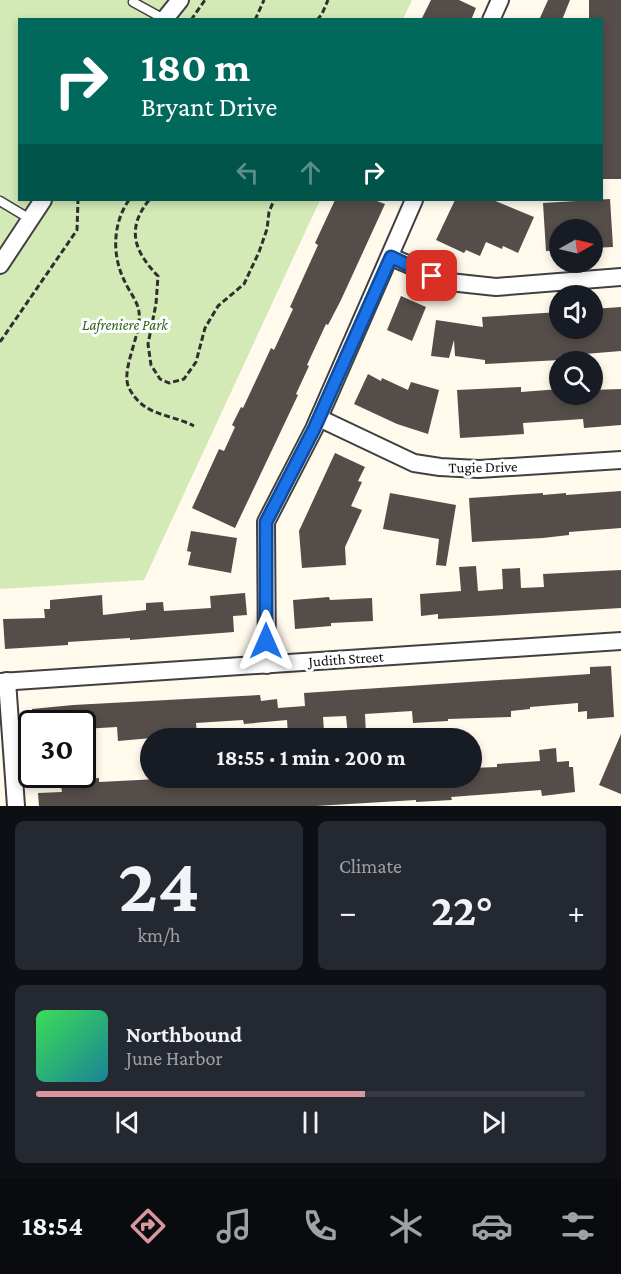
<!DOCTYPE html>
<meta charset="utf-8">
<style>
body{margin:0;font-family:"Crimson Pro",serif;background:#242831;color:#f1f3f6;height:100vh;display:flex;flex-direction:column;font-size:22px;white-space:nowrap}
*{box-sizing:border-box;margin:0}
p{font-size:20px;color:#9ea1a6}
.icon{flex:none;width:33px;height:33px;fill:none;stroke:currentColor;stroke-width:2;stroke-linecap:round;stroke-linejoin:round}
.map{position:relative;height:806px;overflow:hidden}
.side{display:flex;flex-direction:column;gap:15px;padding:15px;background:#0d0f14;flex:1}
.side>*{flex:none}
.banner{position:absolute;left:18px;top:18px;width:585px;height:183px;border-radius:0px;box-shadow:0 3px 9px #0003;background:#00695c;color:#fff;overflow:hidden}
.needle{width:39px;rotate:82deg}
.buttons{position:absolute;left:549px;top:219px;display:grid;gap:12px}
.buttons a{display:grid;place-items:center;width:54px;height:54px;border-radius:50%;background:#171b24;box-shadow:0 3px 9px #0003;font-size:30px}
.speed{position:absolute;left:18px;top:710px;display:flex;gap:12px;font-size:30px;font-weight:700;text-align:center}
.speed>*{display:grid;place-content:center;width:78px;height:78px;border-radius:50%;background:#171b24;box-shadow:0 3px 9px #0003;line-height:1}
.speed .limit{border:3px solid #111;border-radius:9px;background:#fff;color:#111}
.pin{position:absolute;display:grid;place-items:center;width:51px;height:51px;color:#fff;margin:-26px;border-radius:12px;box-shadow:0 3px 9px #0006}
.me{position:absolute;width:66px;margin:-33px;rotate:0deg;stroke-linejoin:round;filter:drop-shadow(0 0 4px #0008)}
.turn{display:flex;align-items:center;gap:21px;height:126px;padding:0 24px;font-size:27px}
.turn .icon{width:78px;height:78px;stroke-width:2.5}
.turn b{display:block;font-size:42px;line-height:51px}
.lanes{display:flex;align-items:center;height:57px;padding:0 24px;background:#0003;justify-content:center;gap:30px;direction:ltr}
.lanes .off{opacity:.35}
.big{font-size:45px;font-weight:700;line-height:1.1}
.side .tile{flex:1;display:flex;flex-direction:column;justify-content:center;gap:9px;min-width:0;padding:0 21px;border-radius:9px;background:#242831}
.side .dial{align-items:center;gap:0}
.dial b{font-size:78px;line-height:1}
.song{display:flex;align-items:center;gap:18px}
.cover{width:72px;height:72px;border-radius:9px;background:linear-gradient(135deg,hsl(130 70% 55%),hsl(190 70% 35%))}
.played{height:6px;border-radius:3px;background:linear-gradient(90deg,#da969e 60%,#363941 60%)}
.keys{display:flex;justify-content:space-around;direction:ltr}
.heat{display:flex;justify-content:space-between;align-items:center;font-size:33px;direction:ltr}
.side .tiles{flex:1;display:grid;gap:15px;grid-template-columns:1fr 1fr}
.tile:last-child{grid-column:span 2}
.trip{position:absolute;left:140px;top:728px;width:342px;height:60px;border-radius:30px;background:#171b24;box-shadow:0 3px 9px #0003;font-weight:700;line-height:60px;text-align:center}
.menu{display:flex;height:96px;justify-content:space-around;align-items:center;background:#090b0e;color:#9ea1a6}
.menu .icon{width:42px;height:42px}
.menu .active{color:#da969e}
.menu b{font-size:27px;color:#f1f3f6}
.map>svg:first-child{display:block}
.green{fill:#d3e9b6}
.building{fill:#554d49}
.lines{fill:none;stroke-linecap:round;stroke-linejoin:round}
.service-casing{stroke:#404040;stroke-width:11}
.minor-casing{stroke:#404040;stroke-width:20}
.path{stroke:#2f2f2f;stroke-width:3;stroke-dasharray:6 3;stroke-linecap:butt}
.service{stroke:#fff;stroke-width:8}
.minor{stroke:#fff;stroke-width:16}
.route-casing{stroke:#114b97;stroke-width:15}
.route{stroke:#1a73e8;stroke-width:10}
.labels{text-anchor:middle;stroke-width:6;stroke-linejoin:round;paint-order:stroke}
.park-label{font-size:15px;font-style:italic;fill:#2f641d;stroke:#fff}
.street-label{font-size:15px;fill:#0d0d0d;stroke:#fff}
</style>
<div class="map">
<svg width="621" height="806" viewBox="0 0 621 806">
<rect width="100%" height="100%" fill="#fffaec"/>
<path class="green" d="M0 0H412L403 19 20 20V200H320L144 580 0 589Z"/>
<g class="building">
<path d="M431 0H459L476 8 471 20H421Z"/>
<path d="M548 0H570L562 20H539Z"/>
<path d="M589 0H621V179H602V20H589Z"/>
<path d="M610 199 613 247 592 248V230H560V250L546 251 543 203Z"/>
<path d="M335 200H374L385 204 341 300 328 325 326 324 307 365 309 366 296 394 298 395 235 528 192 508 219 449 224 451 235 427 232 425 241 407 243 408 271 348 274 350 293 309 290 307 318 245 315 243Z"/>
<path d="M455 200H493L534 217 518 253 503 246 502 249 486 242 480 256 466 250 464 253 436 240Z"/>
<path d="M401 296 426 307 412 341 387 330Z"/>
<path d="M621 307V351L560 356V360L485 364V360L455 356 454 340 449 358 431 356 436 320 483 327 482 317 560 312V328H592V309Z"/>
<path d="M368 374 381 381 382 378 408 390 411 382 439 390 428 434 397 424 354 404Z"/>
<path d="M521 387V392L560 389V394H592V390L621 389V425L584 428 583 419 523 423 524 434 460 438 457 390Z"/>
<path d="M335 453 365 467 358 481 362 482 351 506 362 510 345 547 346 565 302 568 299 531Z"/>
<path d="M621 491V528L569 532V535L543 538 472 542 469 498 543 493V495L566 493V495Z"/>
<path d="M390 493 456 505 446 566 436 565 439 539 383 529Z"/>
<path d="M191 531 237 538 231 573 188 565 191 552 187 551Z"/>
<path d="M476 566 478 591 503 589 502 569 520 568 521 588 544 587 543 574 621 570V608L438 619V614L421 616 420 594 461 591 459 567Z"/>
<path d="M245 593 247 615 233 616 234 632 130 640V638L68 642V645L5 649 3 619 45 618 44 609H50V600L102 595 103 615 146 610V603L163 602 164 611 211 608 210 596Z"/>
<path d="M329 597 330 600 372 598 373 621 331 623V626L295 629 293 600Z"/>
<path d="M611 666 614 717 587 719V711L578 712V703L530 707V709L511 711V717L448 719V721L413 723 412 711 365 714 366 735 348 736 346 716 323 717 324 731 317 732V734L288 735 287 720 244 724 243 720 196 723 197 734 118 741 117 727 82 729V723H33L32 709 73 705 260 695 261 701 277 699 278 708 305 706 304 693 590 674V667Z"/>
<path d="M621 734V794L599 785Z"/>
<path d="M556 748 557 762 569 761V767H573L575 792 542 796 541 790 451 797 452 800 416 802V800L316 806H39L38 793 62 792 61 786 81 785V779L99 778V782L198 777 199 787 248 784 265 780 283 779V783L330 780V777H471V768L497 767V764L540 761 539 750Z"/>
</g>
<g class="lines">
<defs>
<g id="service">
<path d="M133 2 164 19"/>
<path d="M0 201 30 219"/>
</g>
<g id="minor">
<path d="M164 20 180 0"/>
<path d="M491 20 500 0"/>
<path d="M391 257 450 282 468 284 496 287 621 277"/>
<path d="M0 265 43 200"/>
<path d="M319 418 414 463 440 467 479 469 621 460"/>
<path d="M267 665 266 522 314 429 414 200"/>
<path d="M7 681 16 806"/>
<path d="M0 682 621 641"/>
</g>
</defs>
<use href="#service" class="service-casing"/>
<use href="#minor" class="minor-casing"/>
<g class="path">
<path d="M191 20 205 0"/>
<path d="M255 20 264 0"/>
<path d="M317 20 322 14 328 0"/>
<path d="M129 200C112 224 112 257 125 282 129 291 138 302 139 312 142 334 120 370 129 388 144 417 169 413 194 426"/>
<path d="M149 200C126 229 134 251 158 276L156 304 148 344 151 365 160 379 169 383 184 379 196 362 205 328 218 306 244 284 259 252 267 229 269 212 274 200"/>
<path d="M0 342 77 230 78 200"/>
</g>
<use href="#service" class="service"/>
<use href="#minor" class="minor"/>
</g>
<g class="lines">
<defs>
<path id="route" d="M266 641V522L314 429 391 257 432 276"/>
</defs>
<use href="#route" class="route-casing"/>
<use href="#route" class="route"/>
</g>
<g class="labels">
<g class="park-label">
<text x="125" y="330">Lafreniere Park</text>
</g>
<g class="street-label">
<text transform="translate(483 467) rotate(-1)" y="5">Tugie Drive</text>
<text transform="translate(346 659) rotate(-4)" y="5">Judith Street</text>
</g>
</g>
</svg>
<div class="buttons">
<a><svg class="needle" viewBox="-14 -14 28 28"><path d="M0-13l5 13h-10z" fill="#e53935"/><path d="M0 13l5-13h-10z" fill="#9ea1a6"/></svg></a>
<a><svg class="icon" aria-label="sound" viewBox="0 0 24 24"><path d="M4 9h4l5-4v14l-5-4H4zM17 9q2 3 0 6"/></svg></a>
<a><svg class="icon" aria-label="search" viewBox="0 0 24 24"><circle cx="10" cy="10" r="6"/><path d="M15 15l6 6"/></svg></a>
</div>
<div class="speed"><div class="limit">30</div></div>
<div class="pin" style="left:432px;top:276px;background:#d93025"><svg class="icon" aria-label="arrive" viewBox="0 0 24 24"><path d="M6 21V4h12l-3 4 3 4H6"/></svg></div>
<svg class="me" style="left:266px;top:641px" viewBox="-20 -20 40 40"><path d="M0-17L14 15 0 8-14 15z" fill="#1a73e8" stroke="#fff" stroke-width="4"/></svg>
<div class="trip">18:55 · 1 min · 200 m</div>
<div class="banner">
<div class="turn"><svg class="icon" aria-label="right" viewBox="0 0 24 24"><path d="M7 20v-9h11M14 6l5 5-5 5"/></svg><div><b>180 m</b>Bryant Drive</div></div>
<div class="lanes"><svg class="icon off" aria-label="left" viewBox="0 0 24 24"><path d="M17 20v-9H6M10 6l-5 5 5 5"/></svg><svg class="icon off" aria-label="ahead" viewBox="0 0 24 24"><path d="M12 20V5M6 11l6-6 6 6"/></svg><svg class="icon" aria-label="right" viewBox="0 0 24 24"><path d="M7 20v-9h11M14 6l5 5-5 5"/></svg></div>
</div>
</div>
<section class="side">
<div class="tiles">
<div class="tile dial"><b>24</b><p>km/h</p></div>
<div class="tile"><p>Climate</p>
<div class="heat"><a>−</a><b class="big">22°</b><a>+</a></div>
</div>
<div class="tile">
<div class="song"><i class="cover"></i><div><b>Northbound</b><p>June Harbor</p></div></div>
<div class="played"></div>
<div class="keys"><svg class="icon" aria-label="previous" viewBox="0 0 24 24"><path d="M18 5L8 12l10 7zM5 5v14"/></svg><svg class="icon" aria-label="pause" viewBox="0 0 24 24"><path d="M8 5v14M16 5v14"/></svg><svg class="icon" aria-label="next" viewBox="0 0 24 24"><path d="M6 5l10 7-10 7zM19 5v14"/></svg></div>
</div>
</div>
</section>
<nav class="menu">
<b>18:54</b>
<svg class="icon active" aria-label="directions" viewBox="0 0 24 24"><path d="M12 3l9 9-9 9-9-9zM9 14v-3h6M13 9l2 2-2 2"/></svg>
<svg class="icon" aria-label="music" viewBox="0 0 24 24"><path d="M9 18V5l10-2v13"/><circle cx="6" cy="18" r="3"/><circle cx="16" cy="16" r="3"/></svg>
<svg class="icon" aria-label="phone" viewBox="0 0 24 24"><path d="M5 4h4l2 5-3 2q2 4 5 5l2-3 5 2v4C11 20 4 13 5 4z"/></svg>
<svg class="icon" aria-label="climate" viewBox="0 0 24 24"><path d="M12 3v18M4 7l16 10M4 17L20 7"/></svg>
<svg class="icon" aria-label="car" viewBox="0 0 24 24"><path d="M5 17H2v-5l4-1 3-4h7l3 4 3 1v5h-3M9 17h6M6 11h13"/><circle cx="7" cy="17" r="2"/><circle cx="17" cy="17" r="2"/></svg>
<svg class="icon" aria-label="filters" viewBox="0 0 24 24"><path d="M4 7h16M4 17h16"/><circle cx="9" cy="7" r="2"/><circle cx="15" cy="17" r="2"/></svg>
</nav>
